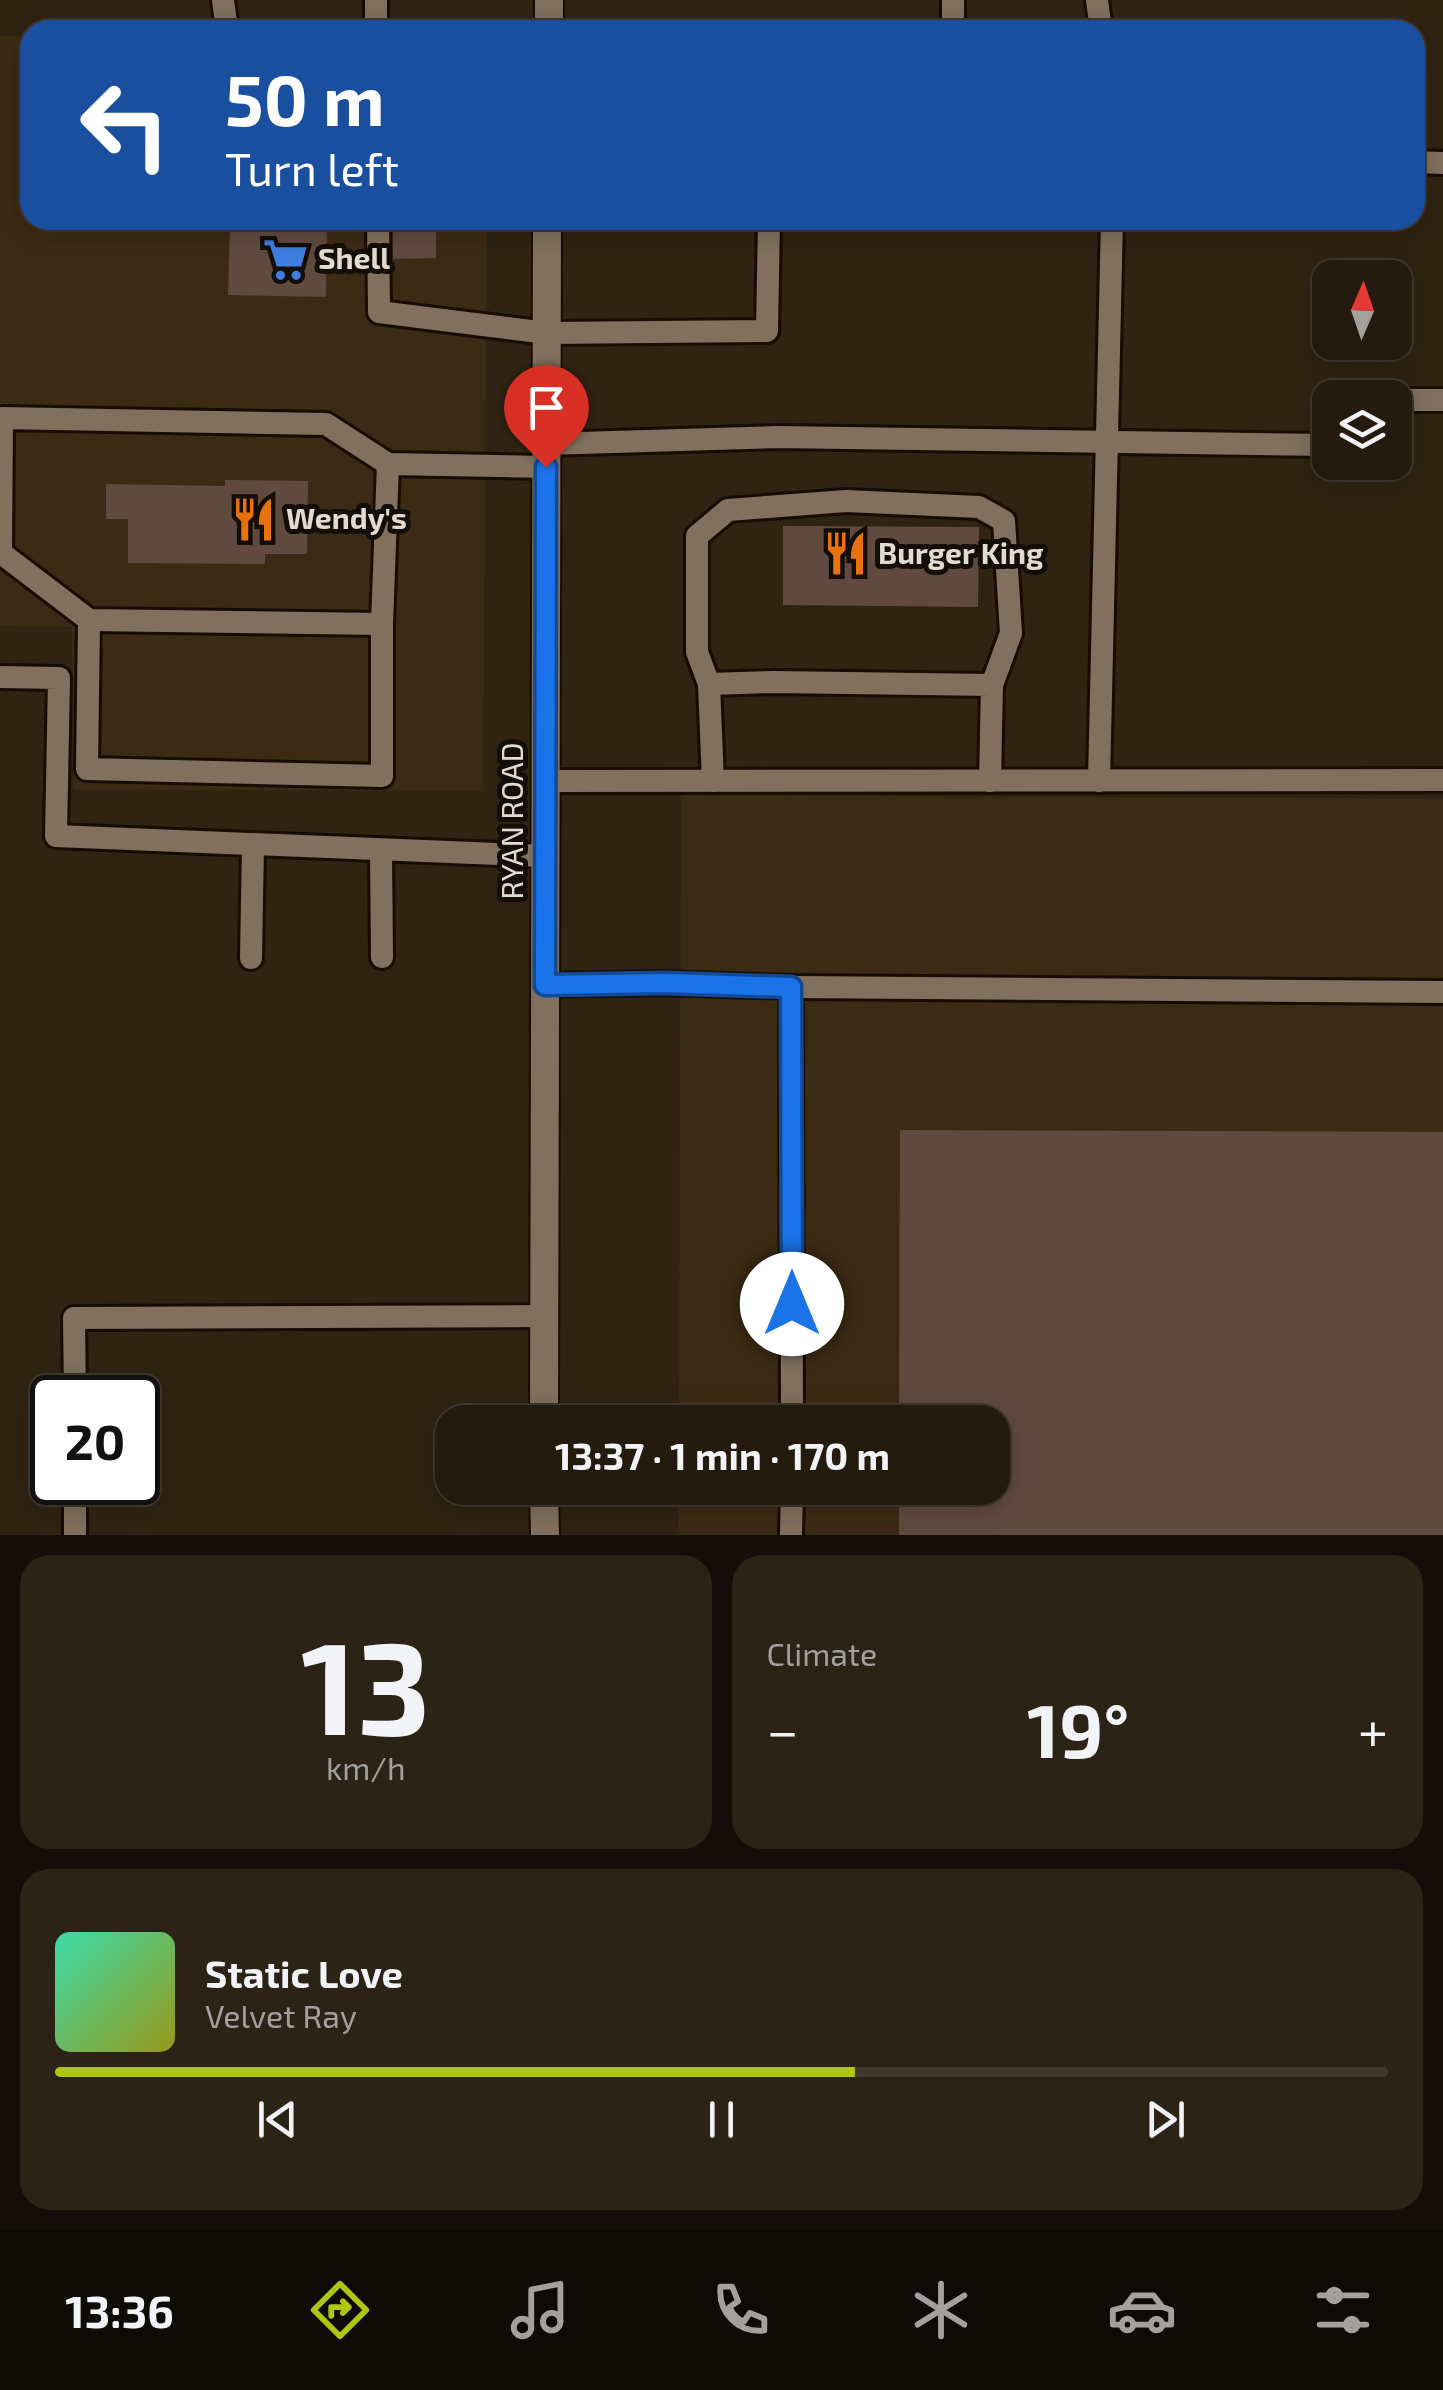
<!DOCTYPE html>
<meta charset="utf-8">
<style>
body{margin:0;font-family:"Exo 2",sans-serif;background:#2c2317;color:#f1f3f6;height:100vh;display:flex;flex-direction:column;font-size:38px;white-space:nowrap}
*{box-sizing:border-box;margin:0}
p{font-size:32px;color:#a3a19e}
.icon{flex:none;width:55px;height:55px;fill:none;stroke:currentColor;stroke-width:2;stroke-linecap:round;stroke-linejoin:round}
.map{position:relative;height:1535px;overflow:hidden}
.drawer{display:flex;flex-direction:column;gap:20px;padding:20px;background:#140e08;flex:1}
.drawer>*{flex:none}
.top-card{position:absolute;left:20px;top:20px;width:1405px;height:210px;border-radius:30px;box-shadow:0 5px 25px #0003,0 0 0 2px #41382e;background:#1a4fa0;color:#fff;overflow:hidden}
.needle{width:65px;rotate:2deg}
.fabs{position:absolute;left:1312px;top:260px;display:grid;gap:20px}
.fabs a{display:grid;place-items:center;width:100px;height:100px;border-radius:20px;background:#241a0e;box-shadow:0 5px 25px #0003,0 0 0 2px #41382e;font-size:50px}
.speed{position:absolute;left:30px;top:1375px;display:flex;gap:20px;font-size:50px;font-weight:700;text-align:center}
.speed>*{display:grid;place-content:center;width:130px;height:130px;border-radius:50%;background:#241a0e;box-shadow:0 5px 25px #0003,0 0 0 2px #41382e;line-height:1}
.speed .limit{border:5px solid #111;border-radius:15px;background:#fff;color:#111}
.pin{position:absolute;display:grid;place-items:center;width:85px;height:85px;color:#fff;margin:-102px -42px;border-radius:50% 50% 50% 0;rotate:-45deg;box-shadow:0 0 10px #0007}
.pin .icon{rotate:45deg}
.me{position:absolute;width:110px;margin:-55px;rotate:0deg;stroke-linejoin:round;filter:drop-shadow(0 0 8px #0008)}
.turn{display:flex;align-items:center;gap:35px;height:210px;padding:0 40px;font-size:45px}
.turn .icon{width:130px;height:130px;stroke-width:2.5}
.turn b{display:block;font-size:70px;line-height:85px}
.big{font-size:75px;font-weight:700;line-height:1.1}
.drawer .widget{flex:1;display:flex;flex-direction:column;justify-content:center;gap:15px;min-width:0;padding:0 35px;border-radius:30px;background:#2c2317}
.drawer .dial{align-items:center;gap:0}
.dial b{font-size:130px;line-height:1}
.song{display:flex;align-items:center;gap:30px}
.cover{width:120px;height:120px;border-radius:15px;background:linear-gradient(135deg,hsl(160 70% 55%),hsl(60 70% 35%))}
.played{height:10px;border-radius:5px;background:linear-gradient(90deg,#acc612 60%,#41382e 60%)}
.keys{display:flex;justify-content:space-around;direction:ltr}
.heat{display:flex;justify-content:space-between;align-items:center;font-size:55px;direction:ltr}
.drawer .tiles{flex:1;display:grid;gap:20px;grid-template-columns:1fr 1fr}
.widget:last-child{grid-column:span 2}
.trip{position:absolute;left:435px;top:1405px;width:575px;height:100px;border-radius:30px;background:#241a0e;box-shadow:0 5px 25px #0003,0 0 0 2px #41382e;font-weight:700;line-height:100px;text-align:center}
.menu{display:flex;height:160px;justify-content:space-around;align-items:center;background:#0e0a06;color:#a3a19e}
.menu .icon{width:70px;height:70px}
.menu .active{color:#acc612}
.menu b{font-size:45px;color:#f1f3f6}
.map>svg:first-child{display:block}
.built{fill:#3c2b14}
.building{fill:#604a40}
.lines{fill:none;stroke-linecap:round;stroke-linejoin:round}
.service-casing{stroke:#180c00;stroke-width:28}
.secondary-casing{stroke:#180c00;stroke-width:32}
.service{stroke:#80705d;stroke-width:22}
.secondary{stroke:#80705d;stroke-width:28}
.route-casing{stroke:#114b97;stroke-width:25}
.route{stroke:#1a73e8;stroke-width:18}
.labels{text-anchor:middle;stroke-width:10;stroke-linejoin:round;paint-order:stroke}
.poi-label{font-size:30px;font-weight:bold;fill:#e4dbd0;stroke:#130e07;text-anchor:start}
.street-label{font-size:30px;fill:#e4dbd0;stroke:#130e07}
</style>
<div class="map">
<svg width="1443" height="1535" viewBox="0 0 1443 1535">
<rect width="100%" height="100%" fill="#302312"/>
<g class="built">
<path d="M0 36H30V220H487L483 791 73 789 72 627 0 626Z"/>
<path d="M681 795 1443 799V1535H678L679 1488H992V1422H679Z"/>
</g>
<g class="building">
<path d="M393 220H436V258L393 259Z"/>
<path d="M230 224 327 226 326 297 228 295Z"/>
<path d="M225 480 308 481 307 554H265V564L128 563V519H106V484L225 486Z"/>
<path d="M783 526 979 527 978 607 783 605Z"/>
<path d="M900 1130 1443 1132V1535H899V1488H992V1422H899Z"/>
</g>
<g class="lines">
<defs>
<g id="service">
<path d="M223 0 227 30"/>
<path d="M376 0V30"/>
<path d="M1097 0 1101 30"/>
<path d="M953 30V0"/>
<path d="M1415 162 1443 163"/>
<path d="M378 220 379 312 547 333 767 331 769 220"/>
<path d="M1395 400H1443"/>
<path d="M546 444 778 437 1330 445"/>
<path d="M89 620 87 769 382 776V624L388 464"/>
<path d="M382 624 89 620 1 553 2 418 326 424 388 464 546 467"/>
<path d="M0 677 59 678 56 836 545 856"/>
<path d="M709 684 697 652V536L728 510 846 501 979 507 1004 521 1011 633 992 685"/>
<path d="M546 781 1443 780"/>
<path d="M713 781 709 684 774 682 992 685 990 781"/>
<path d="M1099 781 1112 220"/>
<path d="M381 850 382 957"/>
<path d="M251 958 253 844"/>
<path d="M545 985 664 983 791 987 792 1422"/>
<path d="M791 987 1443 992"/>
<path d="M75 1398 74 1318 545 1316"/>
<path d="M75 1482V1535"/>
<path d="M791 1535 792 1488"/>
</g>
<g id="secondary">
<path d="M549 30V0"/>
<path d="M544 1422 547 220"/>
<path d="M544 1488 545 1535"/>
</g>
</defs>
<use href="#service" class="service-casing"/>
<use href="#secondary" class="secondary-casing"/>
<use href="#service" class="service"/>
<use href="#secondary" class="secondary"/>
</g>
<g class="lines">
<defs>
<path id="route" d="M546 467 545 985 664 983 791 987 792 1304"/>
</defs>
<use href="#route" class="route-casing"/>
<use href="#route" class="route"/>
</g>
<defs>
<symbol id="supermarket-bare" viewBox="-9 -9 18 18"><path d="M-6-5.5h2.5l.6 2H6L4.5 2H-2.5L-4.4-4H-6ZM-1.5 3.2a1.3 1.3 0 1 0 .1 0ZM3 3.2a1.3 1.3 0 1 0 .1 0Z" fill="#3f7fe0" stroke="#130e07" stroke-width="2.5" paint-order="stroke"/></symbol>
<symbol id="restaurant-bare" viewBox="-9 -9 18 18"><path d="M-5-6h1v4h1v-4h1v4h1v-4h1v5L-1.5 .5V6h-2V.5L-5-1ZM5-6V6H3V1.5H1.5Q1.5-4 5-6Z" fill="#e8710a" stroke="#130e07" stroke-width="2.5" paint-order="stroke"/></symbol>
</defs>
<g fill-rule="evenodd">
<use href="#supermarket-bare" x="254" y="228" width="63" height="63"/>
<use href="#restaurant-bare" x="222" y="488" width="63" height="63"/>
<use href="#restaurant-bare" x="814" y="522" width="63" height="63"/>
</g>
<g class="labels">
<g class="poi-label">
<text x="318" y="269">Shell</text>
<text x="286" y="529">Wendy's</text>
<text x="878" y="564">Burger King</text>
</g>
<g class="street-label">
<text transform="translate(513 821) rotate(-90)" y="10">RYAN ROAD</text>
</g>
</g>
</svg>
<div class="fabs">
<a><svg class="needle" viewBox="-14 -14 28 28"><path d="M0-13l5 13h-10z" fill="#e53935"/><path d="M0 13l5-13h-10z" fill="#a3a19e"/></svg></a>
<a><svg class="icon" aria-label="layers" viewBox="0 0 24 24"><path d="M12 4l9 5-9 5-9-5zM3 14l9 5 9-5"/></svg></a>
</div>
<div class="speed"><div class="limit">20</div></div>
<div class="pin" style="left:546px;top:467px;background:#d93025"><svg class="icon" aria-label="arrive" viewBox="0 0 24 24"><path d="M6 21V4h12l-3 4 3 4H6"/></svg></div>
<svg class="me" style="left:792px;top:1304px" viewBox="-20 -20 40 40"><circle r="19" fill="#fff"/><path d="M0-13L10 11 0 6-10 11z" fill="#1a73e8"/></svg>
<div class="trip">13:37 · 1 min · 170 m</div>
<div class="top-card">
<div class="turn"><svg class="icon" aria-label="left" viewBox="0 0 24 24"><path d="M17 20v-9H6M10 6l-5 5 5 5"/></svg><div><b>50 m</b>Turn left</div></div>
</div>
</div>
<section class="drawer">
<div class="tiles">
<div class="widget dial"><b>13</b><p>km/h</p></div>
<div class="widget"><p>Climate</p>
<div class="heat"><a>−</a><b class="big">19°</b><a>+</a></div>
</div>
<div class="widget">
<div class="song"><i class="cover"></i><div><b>Static Love</b><p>Velvet Ray</p></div></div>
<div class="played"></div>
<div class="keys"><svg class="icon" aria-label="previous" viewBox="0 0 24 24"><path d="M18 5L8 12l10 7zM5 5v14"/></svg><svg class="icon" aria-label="pause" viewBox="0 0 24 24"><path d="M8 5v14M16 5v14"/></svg><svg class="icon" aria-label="next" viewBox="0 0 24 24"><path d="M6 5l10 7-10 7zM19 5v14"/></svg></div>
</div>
</div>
</section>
<nav class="menu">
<b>13:36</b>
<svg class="icon active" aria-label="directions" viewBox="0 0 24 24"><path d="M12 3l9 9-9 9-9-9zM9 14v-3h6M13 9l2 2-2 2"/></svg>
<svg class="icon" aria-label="music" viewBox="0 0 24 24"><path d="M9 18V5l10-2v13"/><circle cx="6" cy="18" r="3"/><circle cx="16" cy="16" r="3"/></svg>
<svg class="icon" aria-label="phone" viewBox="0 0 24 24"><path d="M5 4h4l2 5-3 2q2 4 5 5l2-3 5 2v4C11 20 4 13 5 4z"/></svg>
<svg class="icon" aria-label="climate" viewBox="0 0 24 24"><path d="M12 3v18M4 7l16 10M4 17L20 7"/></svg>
<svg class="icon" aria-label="car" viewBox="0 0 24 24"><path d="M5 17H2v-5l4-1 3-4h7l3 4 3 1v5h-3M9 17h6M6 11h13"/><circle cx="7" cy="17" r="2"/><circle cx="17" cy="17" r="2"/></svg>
<svg class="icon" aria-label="filters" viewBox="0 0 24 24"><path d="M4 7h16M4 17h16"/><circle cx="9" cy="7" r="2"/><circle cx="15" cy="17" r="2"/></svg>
</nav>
